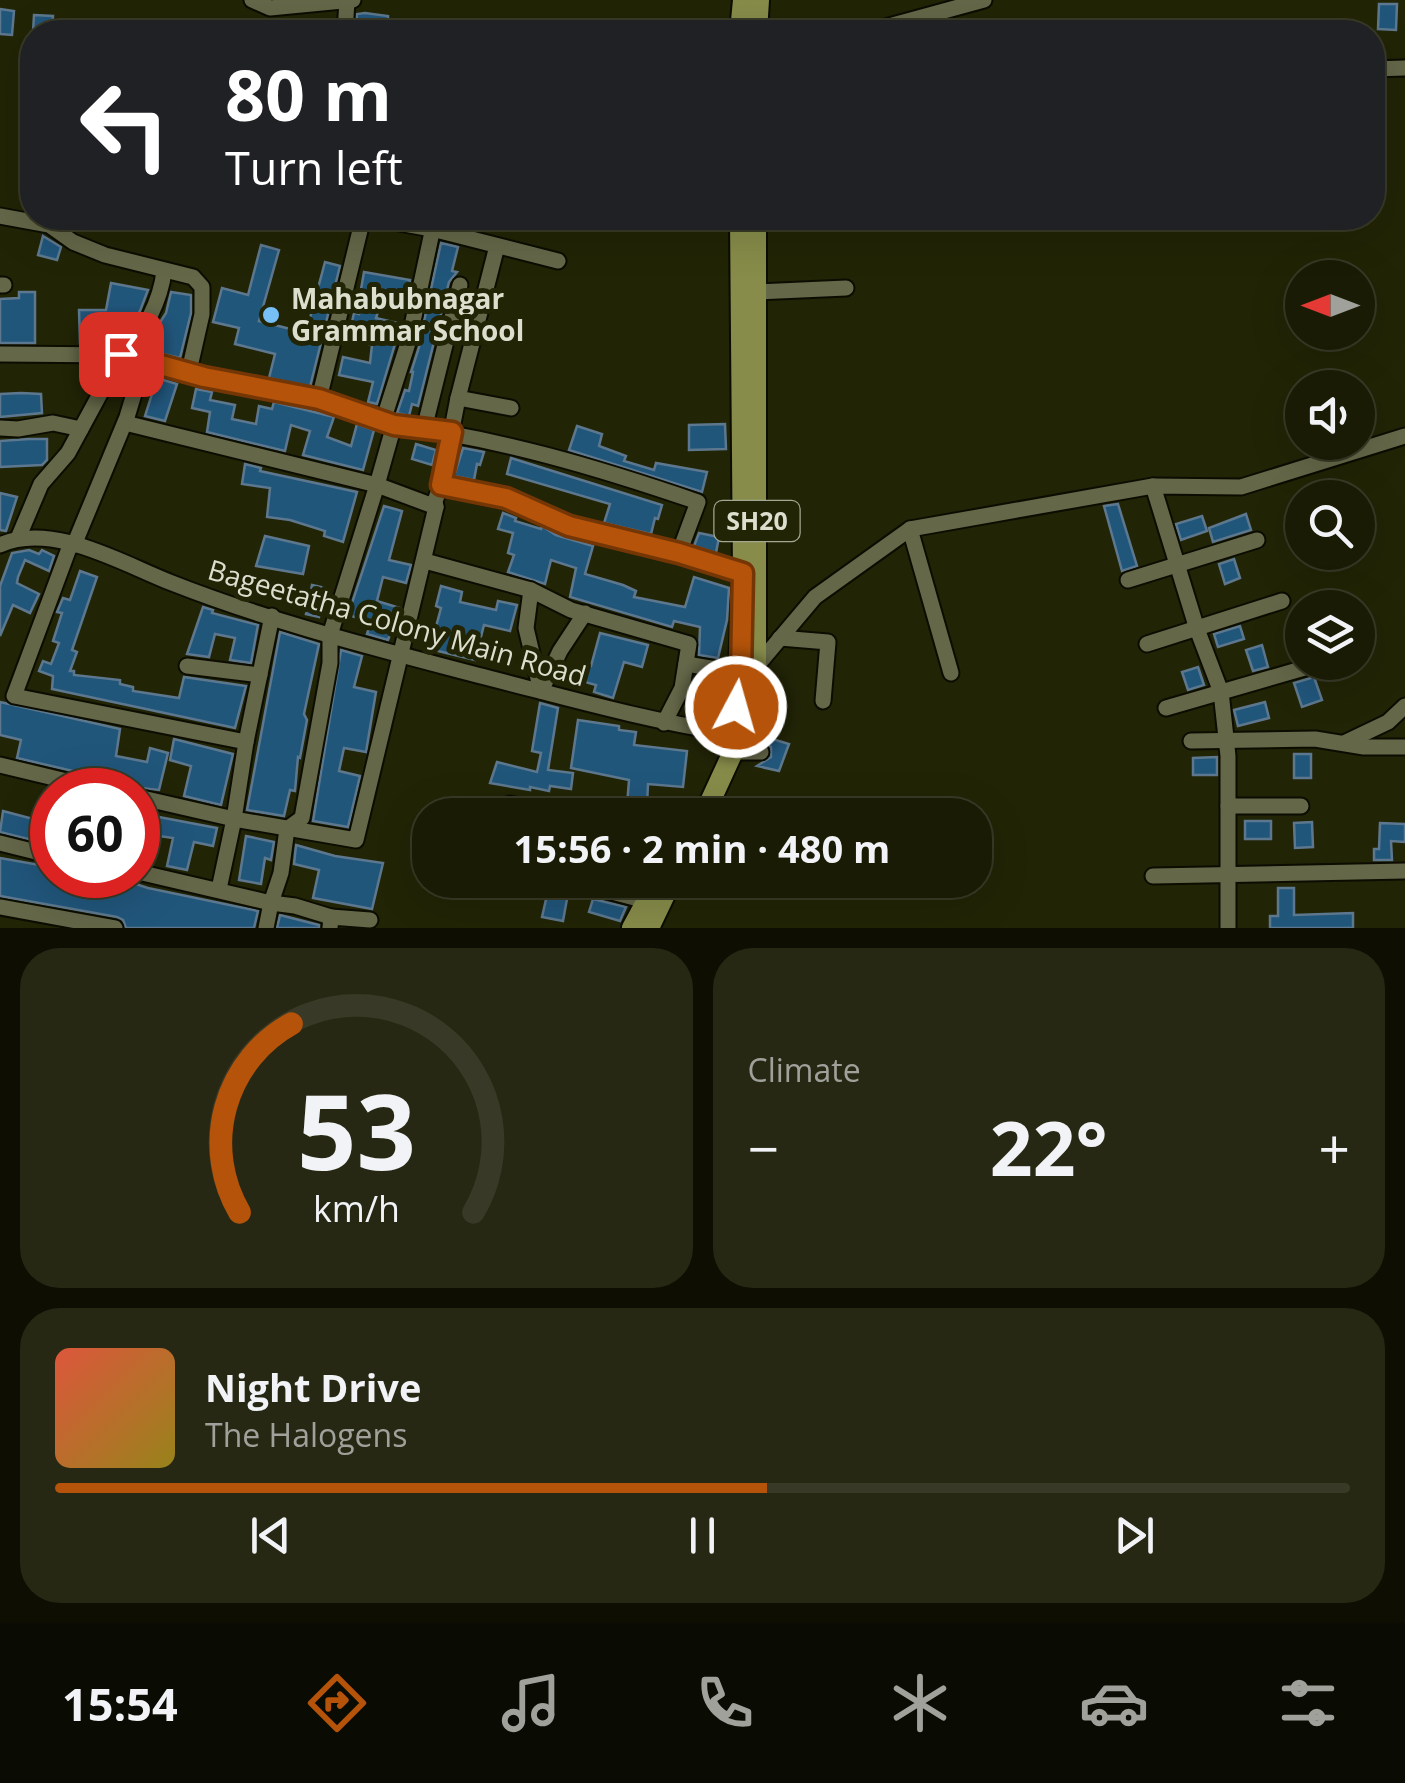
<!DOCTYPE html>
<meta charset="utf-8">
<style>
body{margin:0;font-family:"Open Sans",sans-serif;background:#272813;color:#f1f3f6;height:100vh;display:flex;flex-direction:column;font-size:38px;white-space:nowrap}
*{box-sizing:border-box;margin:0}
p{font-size:32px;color:#9fa19a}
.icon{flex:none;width:55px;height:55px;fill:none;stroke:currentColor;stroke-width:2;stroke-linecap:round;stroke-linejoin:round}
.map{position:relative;height:928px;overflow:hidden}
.drawer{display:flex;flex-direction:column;gap:20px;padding:20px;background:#0e0f02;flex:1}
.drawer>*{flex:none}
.hud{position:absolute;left:20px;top:20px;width:1365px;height:210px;border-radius:40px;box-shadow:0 10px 40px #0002,0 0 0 2px #383926;background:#202124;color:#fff;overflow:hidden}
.needle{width:65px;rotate:270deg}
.tools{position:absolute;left:1285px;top:260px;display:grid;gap:20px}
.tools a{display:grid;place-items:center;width:90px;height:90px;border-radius:50%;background:#1a1b04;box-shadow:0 10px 40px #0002,0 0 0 2px #383926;font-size:50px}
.speed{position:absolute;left:30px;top:768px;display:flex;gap:20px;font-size:50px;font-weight:700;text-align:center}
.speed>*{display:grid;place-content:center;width:130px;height:130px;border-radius:50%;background:#1a1b04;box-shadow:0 10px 40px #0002,0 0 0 2px #383926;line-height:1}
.speed .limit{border:15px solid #d22;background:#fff;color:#111}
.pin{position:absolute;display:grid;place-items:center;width:85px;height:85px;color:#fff;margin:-42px;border-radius:20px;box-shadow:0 5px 15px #0006}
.me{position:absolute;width:110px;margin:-55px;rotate:6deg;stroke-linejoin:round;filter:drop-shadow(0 0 8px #0008)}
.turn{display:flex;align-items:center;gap:35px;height:210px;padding:0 40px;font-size:45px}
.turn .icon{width:130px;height:130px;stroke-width:2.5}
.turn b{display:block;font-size:70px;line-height:85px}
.big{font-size:75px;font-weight:700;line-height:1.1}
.drawer .widget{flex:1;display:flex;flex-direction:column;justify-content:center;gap:15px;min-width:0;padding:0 35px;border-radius:40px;background:#272813}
.drawer .dial{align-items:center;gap:0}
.dial svg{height:260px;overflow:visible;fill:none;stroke:#383926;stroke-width:7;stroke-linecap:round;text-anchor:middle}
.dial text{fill:#f1f3f6;stroke:none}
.song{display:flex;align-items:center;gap:30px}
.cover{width:120px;height:120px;border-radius:15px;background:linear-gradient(135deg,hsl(10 70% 55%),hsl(50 70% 35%))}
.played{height:10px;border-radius:5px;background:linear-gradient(90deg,#b45309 55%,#383926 55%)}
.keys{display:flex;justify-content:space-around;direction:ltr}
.heat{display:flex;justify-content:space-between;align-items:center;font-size:55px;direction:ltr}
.drawer .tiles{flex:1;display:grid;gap:20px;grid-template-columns:1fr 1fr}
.widget:last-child{grid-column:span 2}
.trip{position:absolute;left:412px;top:798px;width:580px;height:100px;border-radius:40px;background:#1a1b04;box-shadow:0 10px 40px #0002,0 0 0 2px #383926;font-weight:700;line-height:100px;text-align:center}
.tab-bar{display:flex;height:160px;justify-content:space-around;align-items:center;background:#0a0b02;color:#9fa19a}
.tab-bar .icon{width:70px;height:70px}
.tab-bar .current{color:#b45309}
.tab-bar b{font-size:45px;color:#f1f3f6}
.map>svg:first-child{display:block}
.building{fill:#21567b;stroke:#5d788e;stroke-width:2.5}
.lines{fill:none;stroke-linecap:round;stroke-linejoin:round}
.minor-casing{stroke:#0c0d00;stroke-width:19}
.major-casing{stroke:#0c0d00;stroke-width:24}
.minor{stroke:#646748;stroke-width:15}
.major{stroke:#878c4a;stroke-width:20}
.route-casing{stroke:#753606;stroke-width:25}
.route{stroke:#b45309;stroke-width:18}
.poi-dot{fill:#77c0f7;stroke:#222406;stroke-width:4}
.labels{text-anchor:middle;stroke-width:10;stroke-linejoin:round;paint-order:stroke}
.shield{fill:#222406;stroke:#a4a791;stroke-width:2.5}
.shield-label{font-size:25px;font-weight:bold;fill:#dcdfcd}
.poi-label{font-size:28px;font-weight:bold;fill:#dcdfcd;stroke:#222406;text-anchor:start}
.street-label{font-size:28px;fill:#dcdfcd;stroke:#222406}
</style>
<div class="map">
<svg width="1405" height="928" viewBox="0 0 1405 928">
<rect width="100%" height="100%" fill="#222406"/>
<g class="building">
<path d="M1379 4H1397L1396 30 1378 29Z"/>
<path d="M0 9 14 11 12 35 0 34Z"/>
<path d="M365 13 388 16V32H356L357 14Z"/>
<path d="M34 15 53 16 52 32H33Z"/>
<path d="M43 236 61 247 57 260 38 255Z"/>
<path d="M441 243 458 247 452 271 457 272 449 282 418 406 412 404 409 416 397 413 405 390 409 391 413 372H411L427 322 424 321Z"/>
<path d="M261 245 279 250 259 321 306 333 325 262 340 266 310 387 269 378 275 354 235 344 239 328 213 322 222 288 248 295Z"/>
<path d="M364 272 410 280 406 302 383 297 376 318 401 324 377 404 368 402 373 382 339 375 343 357 370 363 372 345 348 339 354 313 359 314 364 296 360 295Z"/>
<path d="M111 283 148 290 140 311 119 344 80 343 79 310H106Z"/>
<path d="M19 292H35V343H0V299L19 298Z"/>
<path d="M171 292 191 295V313L180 358 143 349 166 313Z"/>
<path d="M157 378 177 384 165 421 145 416Z"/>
<path d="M196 389 212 392 210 400 235 405 232 419 256 424 259 406 272 409 274 402 334 417 327 437 351 446 357 424 374 430 363 470 303 455 310 431 291 425 285 451 207 432 210 412 192 408Z"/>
<path d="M21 393 41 394 42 413 0 417V394Z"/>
<path d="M725 424 726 449 689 450V425Z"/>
<path d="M577 426 602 434 599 446 626 456 624 461 654 470 656 463 707 472 702 492 569 450Z"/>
<path d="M29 439H47V460L42 465 0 467V441Z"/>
<path d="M416 444 436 450 432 465 412 459Z"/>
<path d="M463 448 484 452 480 465 477 464 474 480 454 476Z"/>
<path d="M511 458 662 505 658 519 655 518 651 534 604 523 610 504 507 474Z"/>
<path d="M245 464 261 468 260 471 357 492 343 542 324 536 325 531 290 520 267 517 270 488 242 484Z"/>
<path d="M0 493 17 497 6 531 0 530Z"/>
<path d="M1118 504 1137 566 1122 571 1104 506Z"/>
<path d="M384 506 402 511 389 560 411 565 406 583 383 577 377 601 400 608 388 640 367 634 371 622 348 615Z"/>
<path d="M503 513 516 518 515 521 541 529 542 526 556 535 593 546 585 574 623 585 636 591 634 597 685 607 694 577 729 588 727 620 718 658 699 655 700 627 674 621 672 627 570 597 576 568 551 560 545 584 508 572 514 555 508 553 513 533 498 529Z"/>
<path d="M1246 514 1251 530 1213 542 1209 528Z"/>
<path d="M1202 516 1207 531 1181 540 1176 524Z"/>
<path d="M699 533 719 537 716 553 694 546Z"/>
<path d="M265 536 309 546 303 574 256 566Z"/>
<path d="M42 550 54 556 49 571 25 560 18 577 17 583 39 594 30 613 13 605 0 636V586L12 553 29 550 39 554Z"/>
<path d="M1234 559 1240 578 1225 584 1219 564Z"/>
<path d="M80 571 97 577 72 650 77 652 70 671H74V675L120 680V684L133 687V691L179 698 184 677 246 686 235 728 52 689 53 676 39 671 43 661 51 664 59 643 53 641 62 613 57 612 63 598 70 600Z"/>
<path d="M312 585 325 588 319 617 306 614Z"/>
<path d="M441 586 462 592 460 602 496 610 498 601 517 605 510 631 484 625 475 660 430 649 441 608 436 606Z"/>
<path d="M203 607 213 610 212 613 258 625 251 663 230 660 235 638 215 634 209 657 187 654Z"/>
<path d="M1240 626 1244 639 1218 647 1214 634Z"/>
<path d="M280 632 319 644 304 714 307 720 300 758 298 757 295 791 290 790 284 816 247 810Z"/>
<path d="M600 633 648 645 642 667 624 662 613 698 594 692 596 685 578 680 583 664 591 666Z"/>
<path d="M1262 645 1268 667 1253 671 1246 650Z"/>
<path d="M341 650 362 656 354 687 376 692 366 752 344 748 339 771 360 776 348 827 313 821Z"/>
<path d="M1198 667 1204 685 1188 690 1182 672Z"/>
<path d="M1314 677 1322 700 1302 707 1294 683Z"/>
<path d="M0 702 120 729 116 756 147 762 150 748 168 753 159 790 114 785 107 779 17 758 21 740 0 735Z"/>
<path d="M1265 702 1269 718 1238 726 1234 710Z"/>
<path d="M540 703 558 708 548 770 573 773 571 789 550 786 549 791 530 787V790L490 783 497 762 537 772 541 753 532 751Z"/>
<path d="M578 720 619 726V730L636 732 634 745 687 751 683 787 648 784 647 806 627 805 629 780 571 768Z"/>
<path d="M766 737 789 744 779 771 757 766 771 757V747L765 742Z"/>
<path d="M174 739 233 754 221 805 184 796 191 766 170 760Z"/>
<rect x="1294" y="754" width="17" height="24"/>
<path d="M1217 757V775H1193V758Z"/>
<path d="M3 811 52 824V845L0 832Z"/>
<path d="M143 814 217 828 213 846 194 842 187 870 167 866 173 838 138 833V823H141Z"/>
<rect x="1245" y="821" width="26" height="18"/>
<path d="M1312 822 1313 847 1295 848 1294 823Z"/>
<path d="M1380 823 1405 824V842L1391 841 1392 860H1374V849H1379Z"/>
<path d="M246 836 274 842 271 860 265 858 261 884 239 880Z"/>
<path d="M296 845 335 856 383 863 372 909 313 898 319 870 294 864Z"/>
<path d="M0 858 51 867 50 875H108L148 888 258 911 254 928H126L123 920 117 917 0 896Z"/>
<path d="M1278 888H1294V915L1353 913V928H1270V916H1278Z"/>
<path d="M547 895 567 899 563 921 542 917Z"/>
<path d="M593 899 626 907 620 921 589 912Z"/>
<path d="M280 915 319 925V928H277Z"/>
</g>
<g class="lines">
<defs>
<g id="minor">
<path d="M252 0 270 8 353 0"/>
<path d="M345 32 347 1"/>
<path d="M867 32 984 0"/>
<path d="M1372 69 1405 68"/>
<path d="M0 216 49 225 73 242 105 255 193 277 202 287V314L189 371"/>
<path d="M371 218 432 229 558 261"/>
<path d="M0 285H4"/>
<path d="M757 292 846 288"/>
<path d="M0 354 121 355"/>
<path d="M124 356C143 334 161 300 164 271"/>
<path d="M458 398 511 408"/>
<path d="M319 399 363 218"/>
<path d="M383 421 409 340 435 218"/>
<path d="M125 423 377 485 330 635V663L302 818 287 829 281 873 271 903 295 906 331 917"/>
<path d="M0 428 18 429 53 423 81 429"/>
<path d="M424 429 460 285"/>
<path d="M441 485 458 398 497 246"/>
<path d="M1153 486 1197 629 1221 692 1228 756V928"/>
<path d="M910 529 951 673"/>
<path d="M19 536 41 484 68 453 121 355C211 381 306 390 394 425"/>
<path d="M71 543 14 696 246 742 234 819 356 840 436 507"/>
<path d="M0 545C52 521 123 564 172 583 271 622 375 648 477 675 561 696 643 720 728 733"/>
<path d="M74 545 127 417 144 361"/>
<path d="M679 553 569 526 506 498 441 485 435 501 436 507 377 485 394 425C498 438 599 468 698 502L679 553 743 573"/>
<path d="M425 561 531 590"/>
<path d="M1128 580 1257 540"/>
<path d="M780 638 828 642 823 701"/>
<path d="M1147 644 1282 601"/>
<path d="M686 664 741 673 756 667 815 597 910 529 1153 486 1241 487 1405 436"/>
<path d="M187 666 260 675"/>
<path d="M541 691 526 628 531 590 571 610 689 644 682 688 664 723"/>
<path d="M541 691 560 651 585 613"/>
<path d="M1166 708 1315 665"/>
<path d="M1191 741 1315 739 1364 747H1405"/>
<path d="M246 742 272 616"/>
<path d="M1344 743 1388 722 1405 706"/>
<path d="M734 752H761"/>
<path d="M0 765 104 790"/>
<path d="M138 797 234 819 219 889"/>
<path d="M510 804 561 815"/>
<path d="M1228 806H1301"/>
<path d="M0 843 52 856"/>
<path d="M138 872 271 903 266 928"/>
<path d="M1153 876 1405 871"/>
<path d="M566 880 646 901"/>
<path d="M0 907 115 928"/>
<path d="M330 928 331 917 370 920"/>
</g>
<g id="major">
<path d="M740 32 743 0"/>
<path d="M757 32 759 0"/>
<path d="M738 692 743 573 740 218"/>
<path d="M704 815 744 728 756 667V218"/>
<path d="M632 928 658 880"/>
<path d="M649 928 672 880"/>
</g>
</defs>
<use href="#minor" class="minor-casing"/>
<use href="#major" class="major-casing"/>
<use href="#minor" class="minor"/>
<use href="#major" class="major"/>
</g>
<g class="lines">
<defs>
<path id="route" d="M121 354 204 377 319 399 394 425 452 432 441 485 506 498 569 526 679 553 743 573 741 674 736 707"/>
</defs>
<use href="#route" class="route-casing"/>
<use href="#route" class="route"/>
</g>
<circle class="poi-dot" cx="271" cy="315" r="10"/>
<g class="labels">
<rect class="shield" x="714.5" y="501" width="85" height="40" rx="8"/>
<g class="shield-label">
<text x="757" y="530">SH20</text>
</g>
<g class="poi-label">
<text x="291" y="309">Mahabubnagar<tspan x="291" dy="32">Grammar School</tspan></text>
</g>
<g class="street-label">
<text transform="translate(397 623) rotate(16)" y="10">Bageetatha Colony Main Road</text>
</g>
</g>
</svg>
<div class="tools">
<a><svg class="needle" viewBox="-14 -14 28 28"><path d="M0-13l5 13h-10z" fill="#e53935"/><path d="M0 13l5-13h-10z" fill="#9fa19a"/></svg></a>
<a><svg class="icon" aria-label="sound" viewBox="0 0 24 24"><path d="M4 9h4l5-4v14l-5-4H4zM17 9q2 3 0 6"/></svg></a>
<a><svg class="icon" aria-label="search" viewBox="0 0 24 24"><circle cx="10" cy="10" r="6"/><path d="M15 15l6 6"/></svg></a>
<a><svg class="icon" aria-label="layers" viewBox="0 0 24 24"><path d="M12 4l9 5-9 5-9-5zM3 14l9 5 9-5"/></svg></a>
</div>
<div class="speed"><div class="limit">60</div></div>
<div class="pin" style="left:121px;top:354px;background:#d93025"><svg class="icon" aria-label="arrive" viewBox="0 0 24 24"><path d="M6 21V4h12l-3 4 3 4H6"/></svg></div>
<svg class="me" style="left:736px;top:707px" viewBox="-20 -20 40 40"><circle r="17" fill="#b45309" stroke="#fff" stroke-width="3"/><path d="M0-11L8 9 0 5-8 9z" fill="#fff"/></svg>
<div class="trip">15:56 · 2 min · 480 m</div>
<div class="hud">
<div class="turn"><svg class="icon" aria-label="left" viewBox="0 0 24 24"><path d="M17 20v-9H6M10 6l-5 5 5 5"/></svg><div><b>80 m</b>Turn left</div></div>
</div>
</div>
<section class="drawer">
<div class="tiles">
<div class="widget dial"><svg viewBox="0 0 100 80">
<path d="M14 69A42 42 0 1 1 86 69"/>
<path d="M14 69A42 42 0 0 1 30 11" stroke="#b45309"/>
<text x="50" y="56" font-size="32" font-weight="700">53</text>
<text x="50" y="72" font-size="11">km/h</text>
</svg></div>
<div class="widget"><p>Climate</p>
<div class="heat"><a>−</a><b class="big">22°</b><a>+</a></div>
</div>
<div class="widget">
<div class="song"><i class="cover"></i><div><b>Night Drive</b><p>The Halogens</p></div></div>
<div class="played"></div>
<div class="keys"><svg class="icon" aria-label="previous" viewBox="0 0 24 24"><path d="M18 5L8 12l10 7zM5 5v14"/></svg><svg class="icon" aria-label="pause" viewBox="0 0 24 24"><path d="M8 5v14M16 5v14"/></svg><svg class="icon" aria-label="next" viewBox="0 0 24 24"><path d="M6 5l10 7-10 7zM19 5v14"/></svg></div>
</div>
</div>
</section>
<nav class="tab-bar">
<b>15:54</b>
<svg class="icon current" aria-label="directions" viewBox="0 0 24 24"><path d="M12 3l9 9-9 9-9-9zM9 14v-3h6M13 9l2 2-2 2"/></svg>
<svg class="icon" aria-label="music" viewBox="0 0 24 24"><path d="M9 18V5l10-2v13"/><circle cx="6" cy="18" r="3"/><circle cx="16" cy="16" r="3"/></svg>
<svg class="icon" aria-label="phone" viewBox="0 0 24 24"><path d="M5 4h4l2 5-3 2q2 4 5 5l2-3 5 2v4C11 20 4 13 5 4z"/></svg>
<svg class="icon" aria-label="climate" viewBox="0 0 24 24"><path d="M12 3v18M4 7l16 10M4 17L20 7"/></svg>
<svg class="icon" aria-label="car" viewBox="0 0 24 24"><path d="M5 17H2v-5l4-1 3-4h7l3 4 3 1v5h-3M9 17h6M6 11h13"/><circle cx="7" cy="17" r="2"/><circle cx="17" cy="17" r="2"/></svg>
<svg class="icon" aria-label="filters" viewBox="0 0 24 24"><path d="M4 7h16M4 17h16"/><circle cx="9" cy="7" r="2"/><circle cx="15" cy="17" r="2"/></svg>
</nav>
